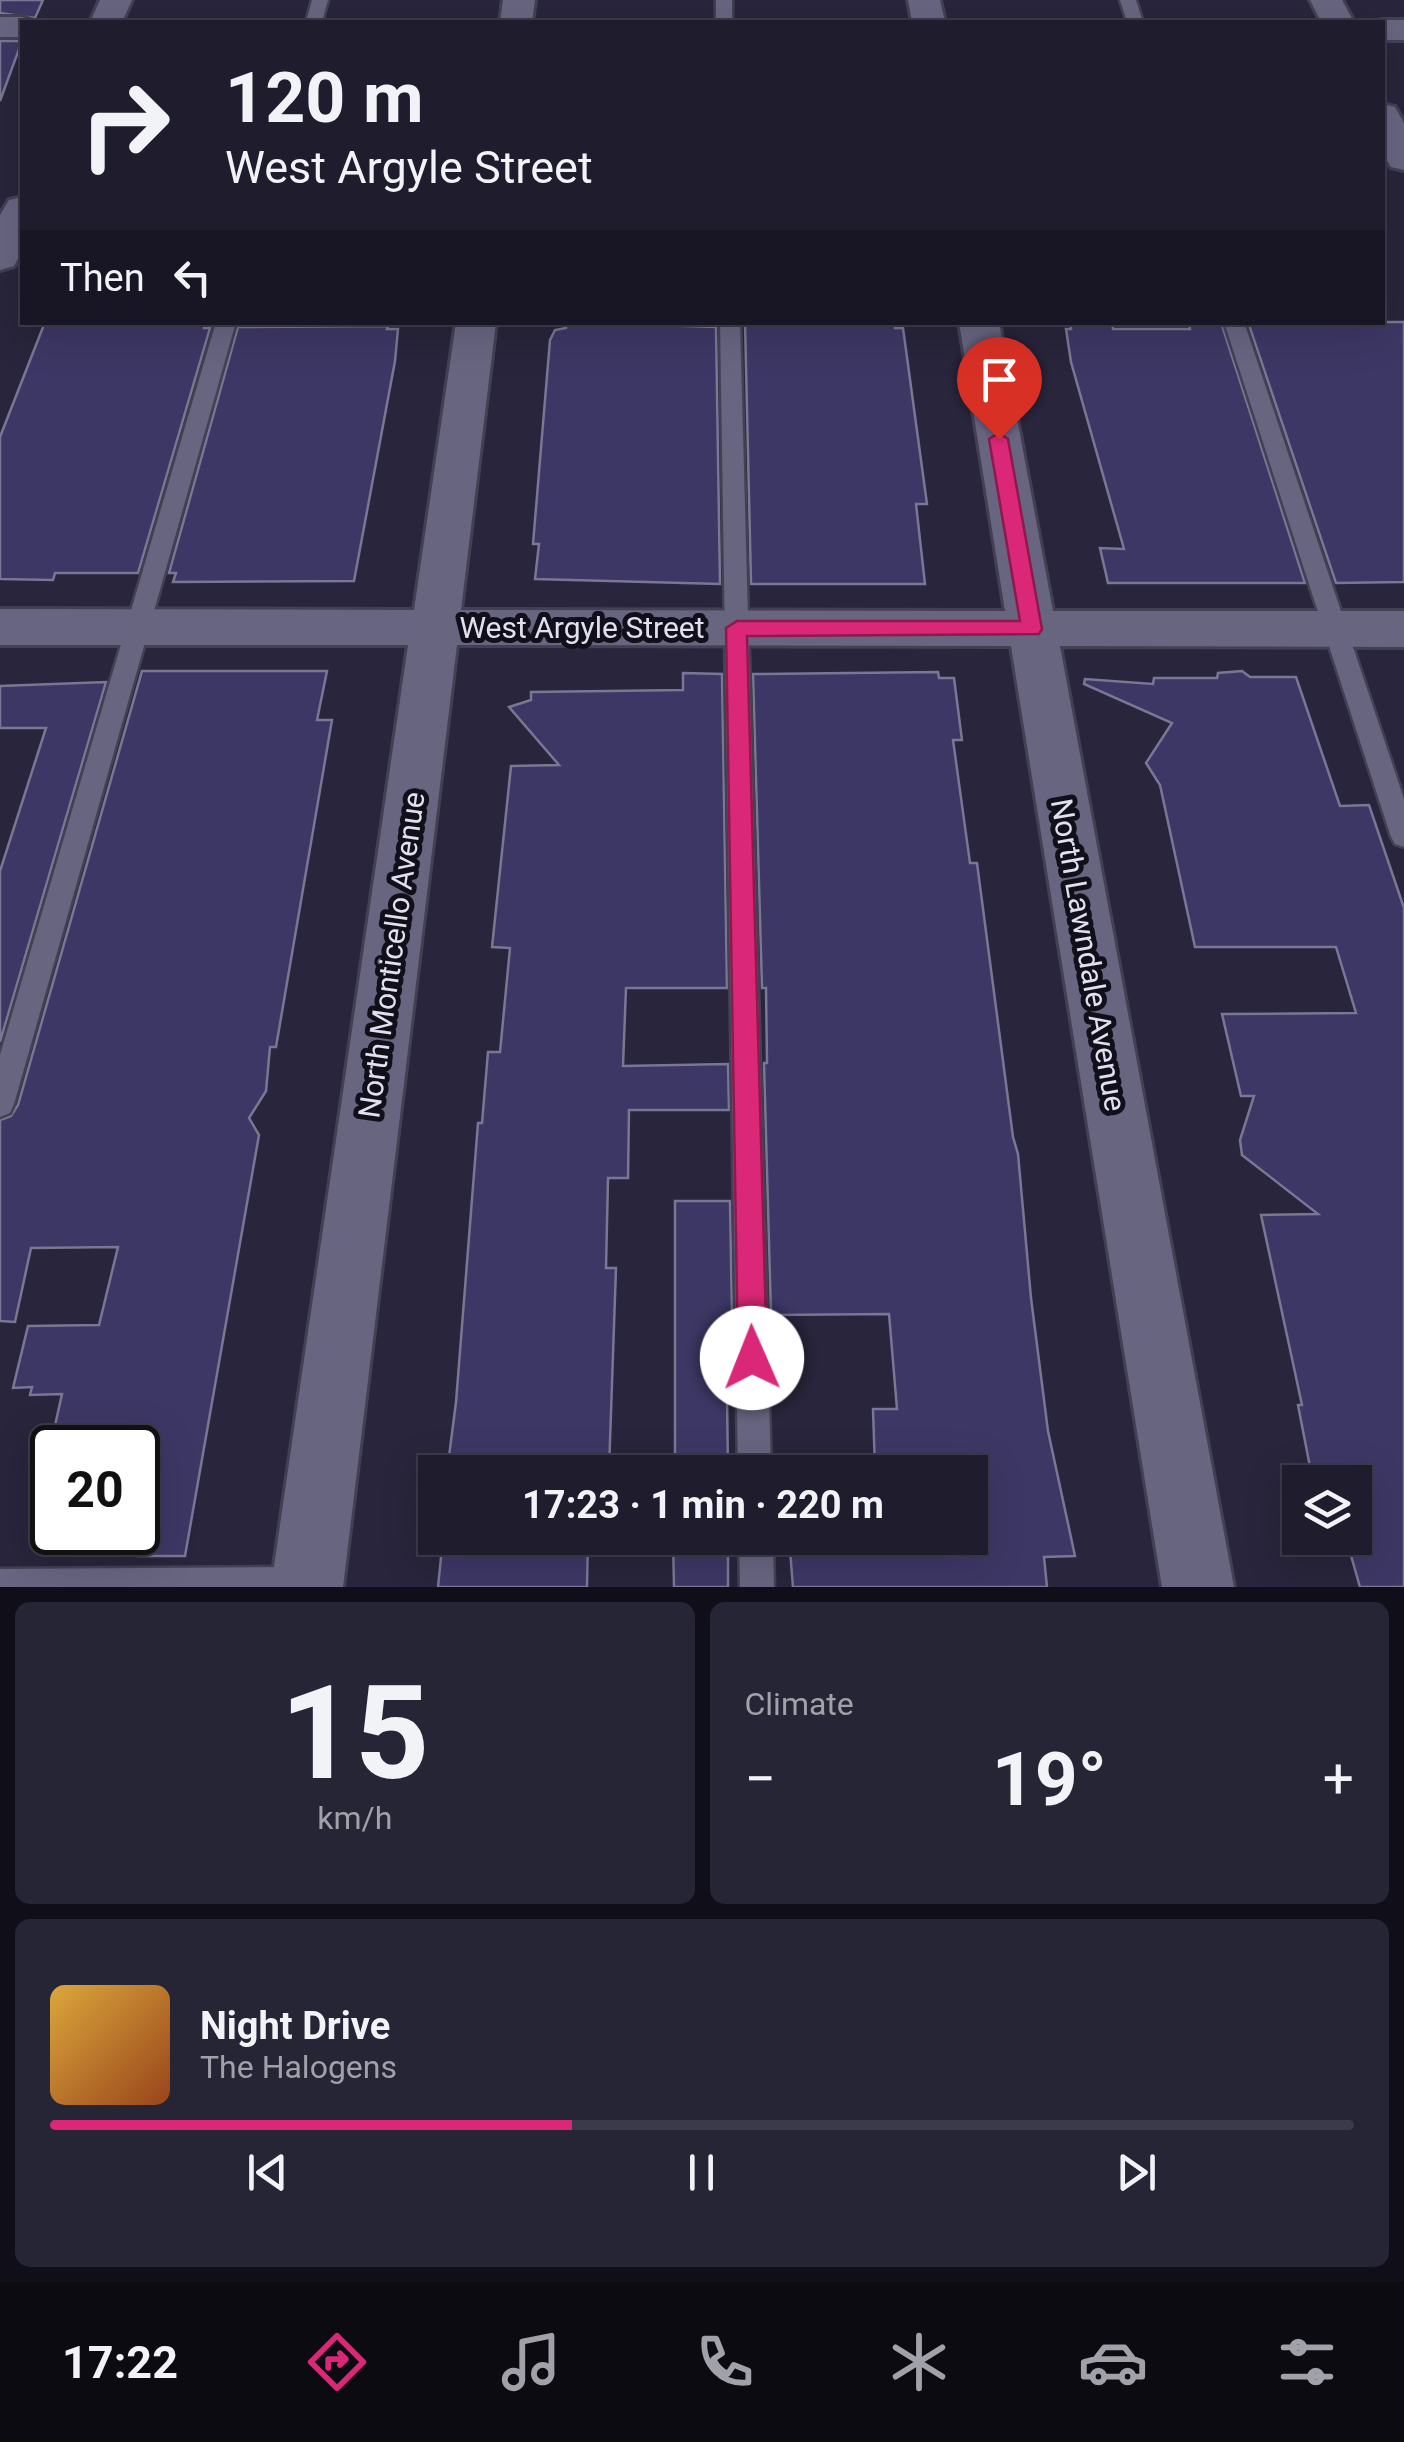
<!DOCTYPE html>
<meta charset="utf-8">
<style>
body{margin:0;font-family:Roboto,sans-serif;background:#262535;color:#f1f3f6;height:100vh;display:flex;flex-direction:column;font-size:38px;white-space:nowrap}
*{box-sizing:border-box;margin:0}
p{font-size:32px;color:#a1a1aa}
.icon{flex:none;width:55px;height:55px;fill:none;stroke:currentColor;stroke-width:2;stroke-linecap:round;stroke-linejoin:round}
.map{position:relative;height:1587px;overflow:hidden}
.drawer{display:flex;flex-direction:column;gap:15px;padding:15px;background:#100f19;flex:1}
.drawer>*{flex:none}
.top-card{position:absolute;left:20px;top:20px;width:1365px;height:305px;border-radius:0px;box-shadow:0 10px 40px #0002,0 0 0 2px #3c3a49;background:#1e1c2d;color:#f1f3f6;overflow:hidden}
.tools{position:absolute;left:1282px;top:1465px;display:grid;gap:20px}
.tools a{display:grid;place-items:center;width:90px;height:90px;border-radius:0px;background:#1e1c2d;box-shadow:0 10px 40px #0002,0 0 0 2px #3c3a49;font-size:50px}
.speed{position:absolute;left:30px;top:1425px;display:flex;gap:20px;font-size:50px;font-weight:700;text-align:center}
.speed>*{display:grid;place-content:center;width:130px;height:130px;border-radius:50%;background:#1e1c2d;box-shadow:0 10px 40px #0002,0 0 0 2px #3c3a49;line-height:1}
.speed .limit{border:5px solid #111;border-radius:15px;background:#fff;color:#111}
.pin{position:absolute;display:grid;place-items:center;width:85px;height:85px;color:#fff;margin:-102px -42px;border-radius:50% 50% 50% 0;rotate:-45deg;box-shadow:0 0 10px #0007}
.pin .icon{rotate:45deg}
.me{position:absolute;width:110px;margin:-55px;rotate:359deg;stroke-linejoin:round;filter:drop-shadow(0 0 8px #0008)}
.turn{display:flex;align-items:center;gap:35px;height:210px;padding:0 40px;font-size:45px}
.turn .icon{width:130px;height:130px;stroke-width:2.5}
.turn b{display:block;font-size:70px;line-height:85px}
.then{display:flex;align-items:center;height:95px;padding:0 40px;background:#0003;gap:20px;font-size:38px}
.big{font-size:75px;font-weight:700;line-height:1.1}
.drawer .widget{flex:1;display:flex;flex-direction:column;justify-content:center;gap:15px;min-width:0;padding:0 35px;border-radius:15px;background:#262535}
.drawer .dial{align-items:center;gap:0}
.dial b{font-size:130px;line-height:1}
.song{display:flex;align-items:center;gap:30px}
.cover{width:120px;height:120px;border-radius:15px;background:linear-gradient(135deg,hsl(40 70% 55%),hsl(20 70% 35%))}
.played{height:10px;border-radius:5px;background:linear-gradient(90deg,#db2777 40%,#3c3a49 40%)}
.keys{display:flex;justify-content:space-around;direction:ltr}
.heat{display:flex;justify-content:space-between;align-items:center;font-size:55px;direction:ltr}
.drawer .tiles{flex:1;display:grid;gap:15px;grid-template-columns:1fr 1fr}
.widget:last-child{grid-column:span 2}
.trip{position:absolute;left:418px;top:1455px;width:570px;height:100px;border-radius:0px;background:#1e1c2d;box-shadow:0 10px 40px #0002,0 0 0 2px #3c3a49;font-weight:700;line-height:100px;text-align:center}
.tabs{display:flex;height:160px;justify-content:space-around;align-items:center;background:#0c0b12;color:#a1a1aa}
.tabs .icon{width:70px;height:70px}
.tabs .on{color:#db2777}
.tabs b{font-size:45px;color:#f1f3f6}
.map>svg:first-child{display:block}
.building{fill:#3d3765;stroke:#797793;stroke-width:2.5}
.lines{fill:none;stroke-linecap:round;stroke-linejoin:round}
.service-casing{stroke:#434054;stroke-width:5}
.minor-casing{stroke:#434054;stroke-width:6}
.service{fill:#676580;fill-rule:evenodd}
.minor{fill:#676580;fill-rule:evenodd}
.route{fill:#db2777;stroke:#8e194d;stroke-width:2.5}
.labels{text-anchor:middle;stroke-width:10;stroke-linejoin:round;paint-order:stroke}
.street-label{font-size:30px;fill:#e1e0f0;stroke:#11101a}
</style>
<div class="map">
<svg width="1404" height="1587" viewBox="0 0 1404 1587">
<rect width="100%" height="100%" fill="#28253c"/>
<g class="building">
<path d="M0 0H43L35 18 0 13Z"/>
<path d="M0 41H22L0 101Z"/>
<path d="M45 322H206L204 328H210L138 573H55L53 580 0 579V437Z"/>
<path d="M567 322 716 327 720 584 535 579 539 544H533L550 340 555 330 566 328Z"/>
<path d="M745 322H895V328H903L927 504H916L925 584H751Z"/>
<path d="M1070 322H1112L1113 329H1190L1188 322H1221L1305 583H1108L1100 548 1124 549 1071 362 1066 329H1071Z"/>
<path d="M1248 322H1404V582L1336 583Z"/>
<path d="M388 326 387 329H398L395 361 354 581 173 582 176 573H169L238 327Z"/>
<path d="M142 671H327L317 720H332L276 1047H270L266 1091 249 1118 259 1135 185 1556H138V1448H50L62 1394 30 1395 32 1387 13 1388 28 1326 99 1325 118 1247 31 1248 15 1322 0 1321V1120L11 1116 18 1105Z"/>
<path d="M1242 671 1250 677H1296L1340 806 1369 805 1404 908V1587H1360L1346 1538H1355V1474L1311 1472 1298 1405H1302L1261 1215 1318 1214 1242 1155 1240 1140 1254 1096H1241L1222 1014 1356 1013 1336 947H1195L1160 785 1146 763 1172 723 1084 684 1085 679 1153 684 1154 678H1217L1218 673Z"/>
<path d="M938 672 939 678H954L962 740H953L970 863H977L1013 1137 1018 1154 1031 1298 1048 1431 1075 1556 1044 1557 1047 1587H793L789 1538H970V1471L875 1469 873 1409H897L889 1314 771 1315 764 1063H767L766 988H762L753 674Z"/>
<path d="M683 673 722 674 727 988H626L623 1066 728 1064 729 1110H629L628 1178H608L606 1268H616L609 1470 447 1472 456 1402 478 1123H482L488 1052H500L510 948 492 947 511 766 559 765 509 707 531 700V692L683 690Z"/>
<path d="M106 682 0 1042V871L46 728H0V686Z"/>
<path d="M675 1201H730L732 1316 726 1317 728 1472H675Z"/>
<path d="M443 1538H588L587 1587H438Z"/>
<path d="M673 1538H728V1587H674Z"/>
</g>
<g class="lines">
<defs>
<g id="service">
<path d="M312 0H328L322 22H306Z"/>
<rect x="716" y="0" width="16" height="22"/>
<path d="M1120 0H1136L1143 22H1127Z"/>
<path d="M216 322H236L14 1104 10 1113 0 1117V1055Z"/>
<path d="M720 322H740L771 1472H738Z"/>
<path d="M1224 322H1244L1404 799V847L1395 844 1391 837Z"/>
<path d="M739 1538H773L774 1587H740Z"/>
<path d="M303 1567 315 1572 319 1587H0V1569Z"/>
</g>
<g id="minor">
<path d="M100 0H132L122 22H90Z"/>
<path d="M503 0H535L532 22H500Z"/>
<path d="M908 0H940L945 22H912Z"/>
<path d="M1310 0H1342L1354 22H1321Z"/>
<path d="M0 17H22L36 22H22V37H0Z"/>
<path d="M1382 20H1404V40H1382V22H1372Z"/>
<path d="M1382 104 1395 107 1404 123V170L1391 167 1382 152Z"/>
<path d="M22 197V251L14 266 0 270V215L9 200Z"/>
<path d="M456 322H496L461 610 1005 611 959 322H999L1053 611H1404V647L1060 646 1234 1587H1162L1011 646 457 645 343 1587H271L408 645H0V609L414 610Z"/>
</g>
</defs>
<use href="#service" class="service-casing"/>
<use href="#minor" class="minor-casing"/>
<use href="#service" class="service"/>
<use href="#minor" class="minor"/>
</g>
<path class="route" d="M999 433 1008 439 1042 629 1039 634 747 636 767 1358 763 1368 752 1372 742 1368 738 1358 726 628 737 621H1020L989 439Z"/>
<g class="labels">
<g class="street-label">
<text x="582" y="638">West Argyle Street</text>
<text transform="translate(392 955) rotate(-82)" y="10">North Monticello Avenue</text>
<text transform="translate(1088 955) rotate(80)" y="10">North Lawndale Avenue</text>
</g>
</g>
</svg>
<div class="tools">
<a><svg class="icon" aria-label="layers" viewBox="0 0 24 24"><path d="M12 4l9 5-9 5-9-5zM3 14l9 5 9-5"/></svg></a>
</div>
<div class="speed"><div class="limit">20</div></div>
<div class="pin" style="left:999px;top:439px;background:#d93025"><svg class="icon" aria-label="arrive" viewBox="0 0 24 24"><path d="M6 21V4h12l-3 4 3 4H6"/></svg></div>
<svg class="me" style="left:752px;top:1358px" viewBox="-20 -20 40 40"><circle r="19" fill="#fff"/><path d="M0-13L10 11 0 6-10 11z" fill="#db2777"/></svg>
<div class="trip">17:23 · 1 min · 220 m</div>
<div class="top-card">
<div class="turn"><svg class="icon" aria-label="right" viewBox="0 0 24 24"><path d="M7 20v-9h11M14 6l5 5-5 5"/></svg><div><b>120 m</b>West Argyle Street</div></div>
<div class="then">Then<svg class="icon" aria-label="left" viewBox="0 0 24 24"><path d="M17 20v-9H6M10 6l-5 5 5 5"/></svg></div>
</div>
</div>
<section class="drawer">
<div class="tiles">
<div class="widget dial"><b>15</b><p>km/h</p></div>
<div class="widget"><p>Climate</p>
<div class="heat"><a>−</a><b class="big">19°</b><a>+</a></div>
</div>
<div class="widget">
<div class="song"><i class="cover"></i><div><b>Night Drive</b><p>The Halogens</p></div></div>
<div class="played"></div>
<div class="keys"><svg class="icon" aria-label="previous" viewBox="0 0 24 24"><path d="M18 5L8 12l10 7zM5 5v14"/></svg><svg class="icon" aria-label="pause" viewBox="0 0 24 24"><path d="M8 5v14M16 5v14"/></svg><svg class="icon" aria-label="next" viewBox="0 0 24 24"><path d="M6 5l10 7-10 7zM19 5v14"/></svg></div>
</div>
</div>
</section>
<nav class="tabs">
<b>17:22</b>
<svg class="icon on" aria-label="directions" viewBox="0 0 24 24"><path d="M12 3l9 9-9 9-9-9zM9 14v-3h6M13 9l2 2-2 2"/></svg>
<svg class="icon" aria-label="music" viewBox="0 0 24 24"><path d="M9 18V5l10-2v13"/><circle cx="6" cy="18" r="3"/><circle cx="16" cy="16" r="3"/></svg>
<svg class="icon" aria-label="phone" viewBox="0 0 24 24"><path d="M5 4h4l2 5-3 2q2 4 5 5l2-3 5 2v4C11 20 4 13 5 4z"/></svg>
<svg class="icon" aria-label="climate" viewBox="0 0 24 24"><path d="M12 3v18M4 7l16 10M4 17L20 7"/></svg>
<svg class="icon" aria-label="car" viewBox="0 0 24 24"><path d="M5 17H2v-5l4-1 3-4h7l3 4 3 1v5h-3M9 17h6M6 11h13"/><circle cx="7" cy="17" r="2"/><circle cx="17" cy="17" r="2"/></svg>
<svg class="icon" aria-label="filters" viewBox="0 0 24 24"><path d="M4 7h16M4 17h16"/><circle cx="9" cy="7" r="2"/><circle cx="15" cy="17" r="2"/></svg>
</nav>
